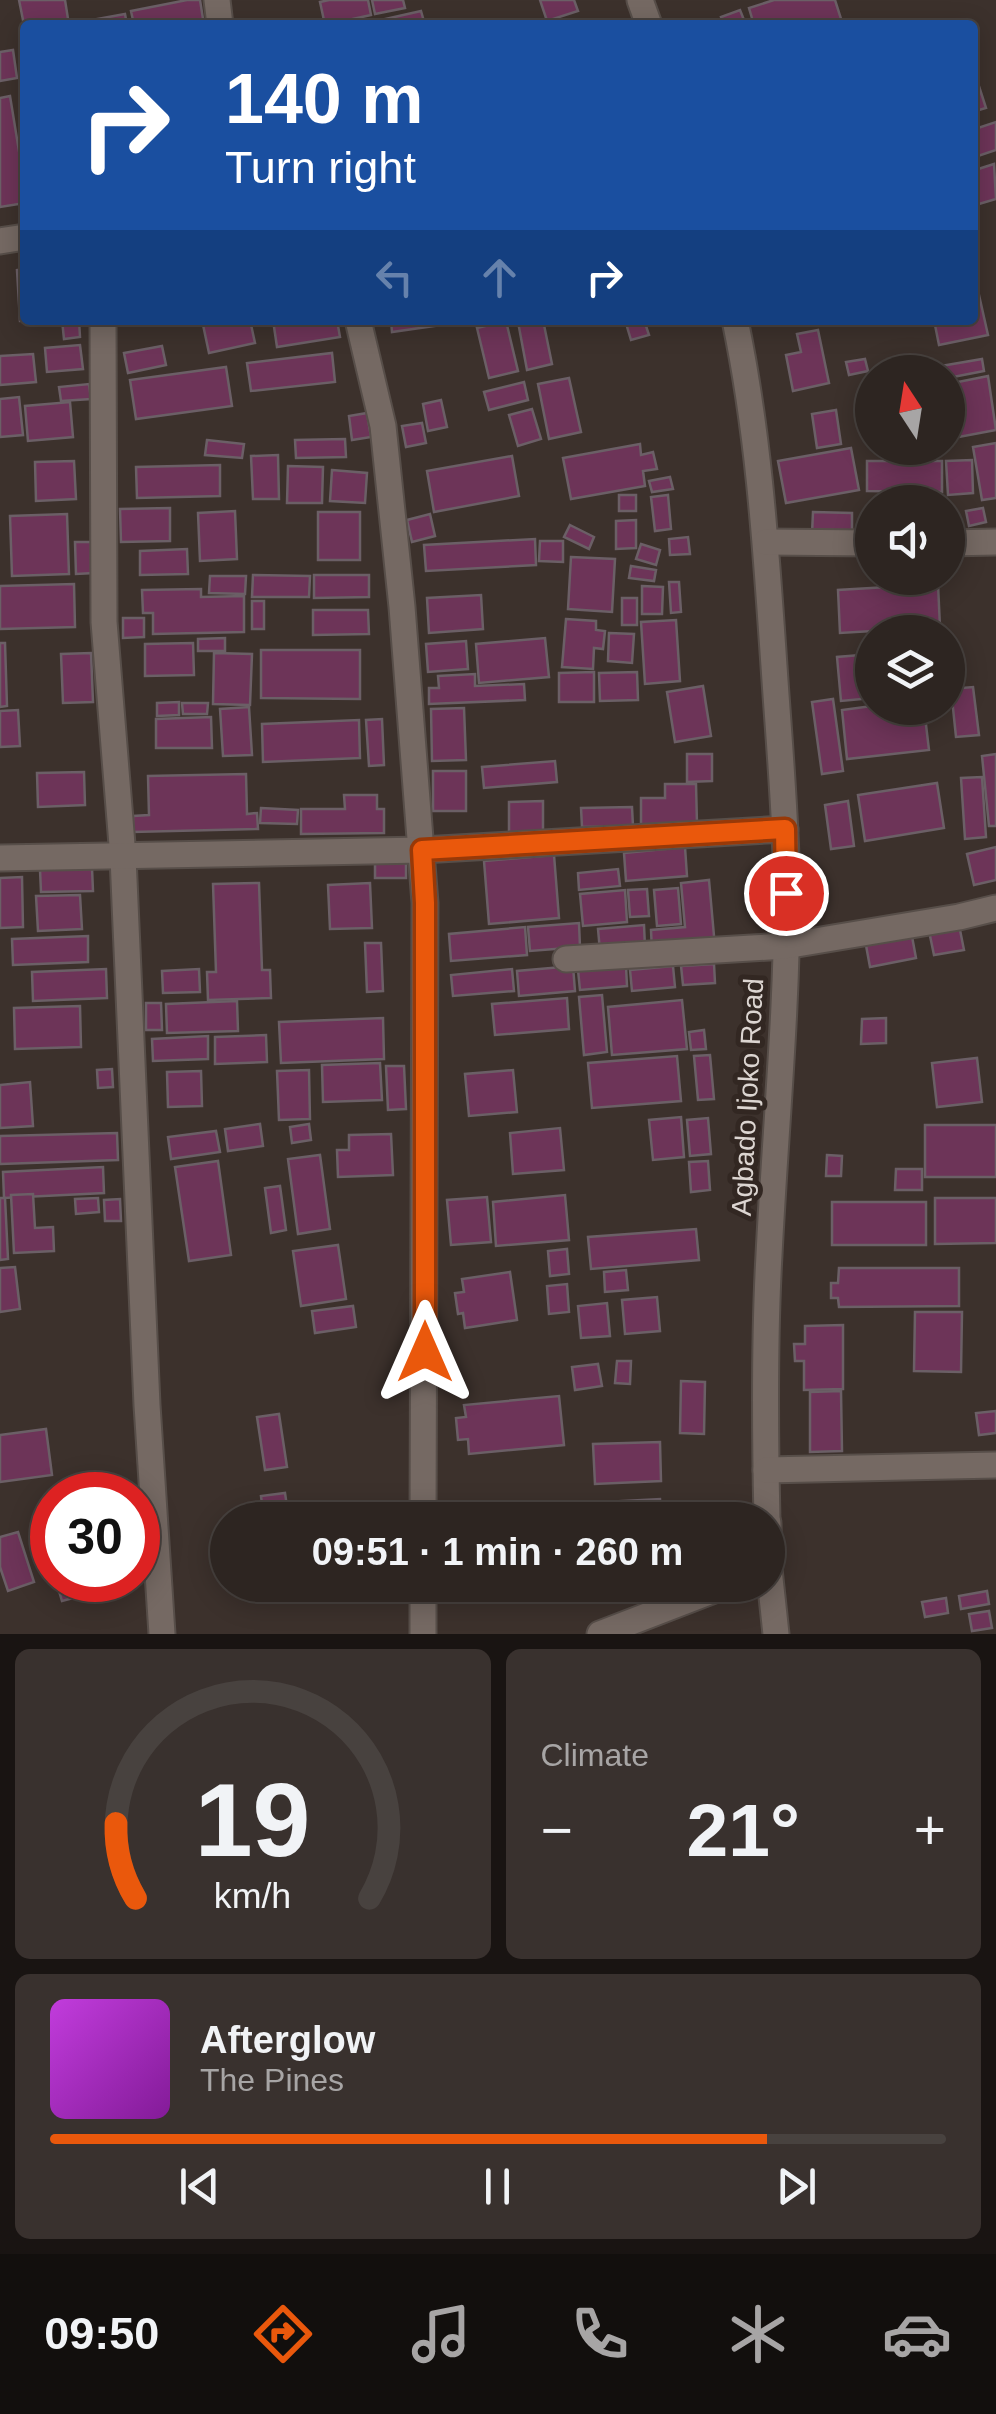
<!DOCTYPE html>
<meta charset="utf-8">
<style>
body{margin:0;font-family:Helvetica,sans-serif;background:#39312e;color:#f1f3f6;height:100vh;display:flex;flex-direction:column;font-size:38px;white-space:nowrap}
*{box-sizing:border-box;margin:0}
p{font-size:32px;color:#a7a5a5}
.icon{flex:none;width:55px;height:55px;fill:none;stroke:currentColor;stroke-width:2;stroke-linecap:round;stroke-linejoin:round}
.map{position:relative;height:1634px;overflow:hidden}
.side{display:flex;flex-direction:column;gap:15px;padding:15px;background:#191412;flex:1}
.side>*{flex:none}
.guide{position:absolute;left:20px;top:20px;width:958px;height:305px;border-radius:10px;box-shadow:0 5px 25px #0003,0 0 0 2px #48423f;background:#1a4fa0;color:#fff;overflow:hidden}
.needle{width:65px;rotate:348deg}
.buttons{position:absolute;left:855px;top:355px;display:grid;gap:20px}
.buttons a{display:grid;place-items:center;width:110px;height:110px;border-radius:50%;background:#2d2521;box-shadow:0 5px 25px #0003,0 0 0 2px #48423f;font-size:50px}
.speed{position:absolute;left:30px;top:1472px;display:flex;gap:20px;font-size:50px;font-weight:700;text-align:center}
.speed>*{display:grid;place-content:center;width:130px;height:130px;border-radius:50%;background:#2d2521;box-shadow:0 5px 25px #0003,0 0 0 2px #48423f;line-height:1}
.speed .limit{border:15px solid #d22;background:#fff;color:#111}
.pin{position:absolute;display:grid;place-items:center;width:85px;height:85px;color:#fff;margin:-42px;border:5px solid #fff;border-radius:50%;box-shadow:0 2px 10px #0007}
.me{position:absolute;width:110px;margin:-55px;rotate:0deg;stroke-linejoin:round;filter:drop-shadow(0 0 8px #0008)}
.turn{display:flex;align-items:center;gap:35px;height:210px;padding:0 40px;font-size:45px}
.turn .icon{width:130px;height:130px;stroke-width:2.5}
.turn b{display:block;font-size:70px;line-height:85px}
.lanes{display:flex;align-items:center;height:95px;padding:0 40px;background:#0003;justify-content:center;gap:50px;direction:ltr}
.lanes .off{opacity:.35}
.big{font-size:75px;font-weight:700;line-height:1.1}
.side .widget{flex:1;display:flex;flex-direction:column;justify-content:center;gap:15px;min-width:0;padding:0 35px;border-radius:15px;background:#39312e}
.side .dial{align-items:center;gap:0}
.dial svg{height:260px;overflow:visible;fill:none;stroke:#48423f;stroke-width:7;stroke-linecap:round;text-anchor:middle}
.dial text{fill:#f1f3f6;stroke:none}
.song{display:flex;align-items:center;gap:30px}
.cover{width:120px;height:120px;border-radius:15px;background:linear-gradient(135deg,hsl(290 70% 55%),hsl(290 70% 35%))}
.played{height:10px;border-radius:5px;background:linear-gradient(90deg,#ea580c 80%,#48423f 80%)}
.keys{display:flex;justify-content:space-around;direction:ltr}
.heat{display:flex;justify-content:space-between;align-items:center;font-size:55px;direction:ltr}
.side .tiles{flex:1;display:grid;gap:15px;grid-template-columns:1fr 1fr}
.widget:last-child{grid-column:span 2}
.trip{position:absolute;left:210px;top:1502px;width:575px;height:100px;border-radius:50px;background:#2d2521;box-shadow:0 5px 25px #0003,0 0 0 2px #48423f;font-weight:700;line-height:100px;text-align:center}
.tabs{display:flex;height:160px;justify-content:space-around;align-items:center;background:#120f0d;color:#a7a5a5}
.tabs .icon{width:70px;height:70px}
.tabs .current{color:#ea580c}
.tabs b{font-size:45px;color:#f1f3f6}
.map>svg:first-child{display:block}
.building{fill:#6d3458;stroke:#6b5f66;stroke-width:2.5}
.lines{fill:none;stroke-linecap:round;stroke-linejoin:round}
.minor-casing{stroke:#574e49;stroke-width:29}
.minor{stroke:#756963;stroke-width:25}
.route-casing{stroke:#983908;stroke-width:25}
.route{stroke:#ea580c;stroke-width:18}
.labels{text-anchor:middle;stroke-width:10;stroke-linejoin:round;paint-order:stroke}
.street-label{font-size:28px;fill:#dcd5d1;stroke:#322722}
</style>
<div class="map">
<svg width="996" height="1634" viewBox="0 0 996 1634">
<rect width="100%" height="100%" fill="#3c312c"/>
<g class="building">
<path d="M19 0H65L69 25H25V30Z"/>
<path d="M187 0H200L204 25H134L131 11Z"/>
<path d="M329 0H368L371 15 325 25 320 2Z"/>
<path d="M372 0H403L405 8 375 14Z"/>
<path d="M540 0H574L578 11 547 21Z"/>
<path d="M774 0H835L843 25H754L749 8Z"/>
<path d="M740 10 746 25H724L721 17Z"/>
<path d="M421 11 425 25H382L381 20Z"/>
<path d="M125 14 127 25H82L81 22Z"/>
<path d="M13 50 17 78 0 81V52Z"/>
<path d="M976 77 986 108 972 112V78Z"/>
<path d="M10 96 25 188V203L0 207V98Z"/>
<path d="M996 122V150L972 158V130Z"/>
<path d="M994 164 996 199 972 206V171Z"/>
<path d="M25 269V320H33L20 321 17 270Z"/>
<path d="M979 295 988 335 939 345 934 320H972V296Z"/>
<path d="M62 320H79L80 337 64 339Z"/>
<path d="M202 320H250L255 343 209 353Z"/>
<path d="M273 320H337L340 337 277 347Z"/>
<path d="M391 320H476L392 332Z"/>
<path d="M525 320H543L552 364 527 370 518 322Z"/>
<path d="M625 320H644L649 335 631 340Z"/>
<path d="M506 321 518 371 489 378 477 328Z"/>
<path d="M818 330 829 383 793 391 786 355 801 352 797 334Z"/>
<path d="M80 345 83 369 47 372 45 348Z"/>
<path d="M162 346 166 365 128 373 124 353Z"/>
<path d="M332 353 335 382 251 391 247 363Z"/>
<path d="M33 354 36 382 0 385V356Z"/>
<path d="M865 359 868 371 849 375 846 362Z"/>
<path d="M982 359 984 371 948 378V372H906Z"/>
<path d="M226 367 232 406 136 419 130 380Z"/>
<path d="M988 376 996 430 948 439V384Z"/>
<path d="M569 378 581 432 549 439 538 384Z"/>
<path d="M524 382 528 400 489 410 484 392Z"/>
<path d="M89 384 91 399 61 401 59 387Z"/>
<path d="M19 397 23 435 0 437V399Z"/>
<path d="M441 400 447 427 428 431 423 404Z"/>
<path d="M70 402 73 437 28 441 25 406Z"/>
<path d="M532 409 541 439 518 446 509 415Z"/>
<path d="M836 410 841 444 817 448 812 414Z"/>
<path d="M367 413 371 437 352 440 349 416Z"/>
<path d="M422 423 426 443 406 447 402 426Z"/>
<path d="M345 439 346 457 296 458 295 440Z"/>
<path d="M207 440 244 444 242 458 205 455Z"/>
<path d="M996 443V498L982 500 973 447Z"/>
<path d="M640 444 641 455 653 452 657 469 643 471 645 486 571 499 563 458Z"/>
<path d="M851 448 859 490 786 503 778 461Z"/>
<path d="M278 455 279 499H253L251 456Z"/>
<path d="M512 456 519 496 434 512 427 471Z"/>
<path d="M972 460 973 493 948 495 946 461Z"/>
<path d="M74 461 76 499 36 501 35 462Z"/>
<path d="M867 461H942V492L867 491Z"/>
<path d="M220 465V496L137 498 136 467Z"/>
<path d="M288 466 323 467 322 503H287Z"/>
<path d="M332 470 367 473 365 503 330 501Z"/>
<path d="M670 477 673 489 652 492 649 481Z"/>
<rect x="619" y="495" width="17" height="16"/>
<path d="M668 495 671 529 655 531 651 497Z"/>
<path d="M170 508V541L121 542 120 509Z"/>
<path d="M983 508 986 522 969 526 966 511Z"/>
<path d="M235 511 237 559 200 561 198 513Z"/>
<rect x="318" y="512" width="42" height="48"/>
<path d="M813 512 852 513V535L812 534Z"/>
<path d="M67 514 69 574 12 576 10 516Z"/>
<path d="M430 514 435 536 412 542 407 520Z"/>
<path d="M636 520V548L616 549V521Z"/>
<path d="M570 525 594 537 589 549 564 537Z"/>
<path d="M688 537 690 554 670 555 669 539Z"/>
<path d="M535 539 536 565 426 571 424 545Z"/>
<path d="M540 541H563V562L539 561Z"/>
<path d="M75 542H93L94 573 76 574Z"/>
<path d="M641 544 660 550 656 565 636 559Z"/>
<path d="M187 549 188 574 140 575V551Z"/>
<path d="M571 557 615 559 612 612 568 609Z"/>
<path d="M631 566 656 570 654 581 629 578Z"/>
<path d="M253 575 310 576 309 597H252Z"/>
<path d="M314 575H369V597L314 598Z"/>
<path d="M210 576H246L245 594 209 593Z"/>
<path d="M669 582H679L681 612 671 613Z"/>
<path d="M74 584 75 627 0 629V586Z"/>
<path d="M938 584 940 627 840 633 838 590Z"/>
<path d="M642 586 663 587 662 614H642Z"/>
<path d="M201 589V597L244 596V632L153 634V613H143L142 590Z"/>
<path d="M481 595 483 629 429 633 427 598Z"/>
<rect x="622" y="598" width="15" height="27"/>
<rect x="252" y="601" width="12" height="28"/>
<path d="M313 610H368L369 634 313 635Z"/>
<path d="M123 618H144V637L123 638Z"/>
<path d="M566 619 596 621V630L605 631 603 649 594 648 593 669 562 667Z"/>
<path d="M676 620 680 681 645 684 641 622Z"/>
<path d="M609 633 634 634 632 663 608 661Z"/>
<path d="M225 638V651H198V639Z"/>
<path d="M545 638 549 677 479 683 476 644Z"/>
<path d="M466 641 468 669 428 672 426 644Z"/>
<path d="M0 643H5L7 706 0 707Z"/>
<path d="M193 643 194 675 145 676V644Z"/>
<path d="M261 650H360V699L261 698Z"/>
<path d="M91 653 93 702 63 703 61 654Z"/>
<path d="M214 653 252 654 250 705 213 704Z"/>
<path d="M872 654V698L841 701 837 657Z"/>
<path d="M594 672V702H559V673Z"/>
<path d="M637 672 638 700 600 701 599 673Z"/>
<path d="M475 674V686L524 684 525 700 429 704V688H439L438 676Z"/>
<path d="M703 686 711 736 675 742 667 692Z"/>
<path d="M973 687 979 735 956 737 951 689Z"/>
<path d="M833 699 843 771 822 774 812 702Z"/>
<path d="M179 702V715L157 716V703Z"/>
<path d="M182 703H208L207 714H183Z"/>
<path d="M872 706 924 708 929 750 847 759 842 710Z"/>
<path d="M249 707 252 755 223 756 220 709Z"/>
<path d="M464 708 466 760 432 761 431 709Z"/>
<path d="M18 710 20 746 0 747V711Z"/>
<path d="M211 717 212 748H156V719Z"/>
<path d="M382 719 384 765 369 766 366 720Z"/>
<path d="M359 720 360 758 263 762 262 724Z"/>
<path d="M687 754H712V781L687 782Z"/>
<path d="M996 754V826H989L982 756Z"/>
<path d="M555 761 557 782 484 788 482 767Z"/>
<rect x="433" y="771" width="33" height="40"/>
<path d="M84 772 85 805 38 807 37 773Z"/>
<path d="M246 774 247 814 257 813 258 829 133 832V816L149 815 148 776Z"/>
<path d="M982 777 986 837 965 839 961 778Z"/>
<path d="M937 783 944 828 865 841 858 795Z"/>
<path d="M665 784H696L697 824 641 825V798H665Z"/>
<path d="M344 795H377V809H384V833L301 834V809H345Z"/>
<path d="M543 801V833L509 834V802Z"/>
<path d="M848 801 854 846 831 849 825 805Z"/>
<path d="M632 807 633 826 582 827 581 808Z"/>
<path d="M261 808 298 810 297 824 260 823Z"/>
<path d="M685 847 687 876 626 881 624 853Z"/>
<path d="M996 847V880L974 885 967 854Z"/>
<path d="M554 855 559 918 489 924 484 861Z"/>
<rect x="375" y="857" width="31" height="21"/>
<path d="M92 868 93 891 41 892 40 870Z"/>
<path d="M618 869 620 886 579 890 578 873Z"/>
<path d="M22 877 23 927 0 928V878Z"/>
<path d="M709 880 715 947 652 952 651 930 685 927 681 883Z"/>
<path d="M259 883 262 970H270L271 998 208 1000 207 972H216L213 884Z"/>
<path d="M370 883 372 928 330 929 328 885Z"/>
<path d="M678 888 681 924 657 926 654 890Z"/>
<path d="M647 889 649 916 630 917 628 890Z"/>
<path d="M625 890 627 922 583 926 580 894Z"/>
<path d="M80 895 82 929 38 931 36 896Z"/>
<path d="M579 923 580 947 530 951 528 927Z"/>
<path d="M644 925 645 947 600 951 598 929Z"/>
<path d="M959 925 964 950 934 955 929 931Z"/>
<path d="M525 927 527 955 451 961 449 934Z"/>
<path d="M911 931 916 958 870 967 865 940Z"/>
<path d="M88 936V962L13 965 12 939Z"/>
<path d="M365 943H381L383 991 367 992Z"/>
<path d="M714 964 715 983 683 985 681 966Z"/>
<path d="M573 966 575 991 519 996 517 971Z"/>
<path d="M626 966 627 986 580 990 578 970Z"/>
<path d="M673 966 675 987 632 991 630 970Z"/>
<path d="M106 969 107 998 33 1001 32 972Z"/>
<path d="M199 969 200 992 163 993 162 971Z"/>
<path d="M512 969 514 991 453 996 451 975Z"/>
<path d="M602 995 607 1052 584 1055 579 997Z"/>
<path d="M567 998 569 1029 495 1035 492 1004Z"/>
<path d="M682 1000 687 1049 612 1055 608 1007Z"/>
<path d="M237 1001 238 1031 167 1033 166 1004Z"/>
<path d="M146 1003H161L162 1030H146Z"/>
<path d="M80 1006 81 1047 15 1049 14 1008Z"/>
<path d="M383 1018 384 1059 281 1063 279 1022Z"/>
<path d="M886 1018V1043L861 1044 862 1019Z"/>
<path d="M704 1030 706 1049 691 1050 689 1032Z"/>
<path d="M266 1035 267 1062 215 1064V1037Z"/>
<path d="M208 1036V1059L153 1061 152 1039Z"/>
<path d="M710 1055 714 1099 698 1100 694 1056Z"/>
<path d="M677 1056 681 1101 592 1108 588 1063Z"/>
<path d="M977 1058 982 1102 937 1107 932 1063Z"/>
<path d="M380 1063 382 1100 323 1102 322 1065Z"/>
<path d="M386 1066H404L406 1109 388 1110Z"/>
<path d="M112 1069 113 1087 98 1088 97 1070Z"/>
<path d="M309 1070 310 1119 279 1120 277 1071Z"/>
<path d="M513 1070 517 1112 469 1116 465 1074Z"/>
<path d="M201 1071 202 1106 168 1107 167 1072Z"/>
<path d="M30 1082 33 1126 0 1128V1085Z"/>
<path d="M681 1117 684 1157 653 1160 649 1120Z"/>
<path d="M708 1118 711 1154 690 1156 687 1120Z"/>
<path d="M260 1124 263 1146 228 1151 225 1129Z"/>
<path d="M309 1124 311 1140 292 1143 290 1127Z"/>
<rect x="925" y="1125" width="71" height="52"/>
<path d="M560 1128 564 1170 513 1174 510 1133Z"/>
<path d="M216 1131 220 1152 171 1159 168 1137Z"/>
<path d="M117 1133 118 1160 0 1164V1136Z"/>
<path d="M391 1134 393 1175 338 1177 337 1150H349V1135Z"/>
<path d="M320 1155 330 1229 298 1234 288 1159Z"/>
<path d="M827 1155 842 1156 841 1176H826Z"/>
<path d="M218 1161 231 1255 189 1261 175 1167Z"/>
<path d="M708 1161 710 1190 691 1192 689 1162Z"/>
<path d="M103 1167 104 1193 4 1198 3 1172Z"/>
<path d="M896 1169H922V1190H895Z"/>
<path d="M280 1186 286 1230 271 1233 265 1188Z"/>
<path d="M33 1194 35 1228 53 1227 54 1251 14 1253 11 1195Z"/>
<path d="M565 1195 569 1240 496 1246 493 1202Z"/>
<path d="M487 1197 491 1242 451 1245 447 1200Z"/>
<path d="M0 1198H5L8 1259 0 1260Z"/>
<path d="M98 1198 99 1212 76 1214 75 1199Z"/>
<path d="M935 1198H996V1243L935 1244Z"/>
<path d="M120 1199 121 1221H105L104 1200Z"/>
<rect x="832" y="1202" width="94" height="43"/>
<path d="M696 1229 699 1260 591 1269 588 1237Z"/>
<path d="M338 1245 346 1299 301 1306 293 1251Z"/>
<path d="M567 1249 569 1274 550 1276 548 1251Z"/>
<path d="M15 1267 20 1309 0 1312V1268Z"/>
<path d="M839 1268H959V1306L839 1307 838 1298H831V1283H838Z"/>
<path d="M626 1270 628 1290 605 1292 604 1272Z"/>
<path d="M510 1272 517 1320 465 1328 463 1313 458 1314 455 1293 464 1292 462 1279Z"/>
<path d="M567 1284 569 1312 549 1314 547 1286Z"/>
<path d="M657 1297 660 1331 625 1334 622 1300Z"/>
<path d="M607 1303 610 1336 581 1338 578 1306Z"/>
<path d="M353 1306 356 1327 315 1333 312 1311Z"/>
<path d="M915 1312H962L961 1372 914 1371Z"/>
<path d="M843 1325V1389L804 1390V1361H795L794 1344H805V1326Z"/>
<path d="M617 1361H631L630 1384 615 1383Z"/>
<path d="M598 1364 602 1386 575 1390 572 1367Z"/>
<path d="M681 1381 705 1382 704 1434 680 1433Z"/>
<path d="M841 1391 842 1451 810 1452V1392Z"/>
<path d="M559 1396 564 1445 469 1454 468 1439 458 1440 456 1418 466 1417 464 1405Z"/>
<path d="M996 1411V1433L979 1435 976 1413Z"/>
<path d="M279 1414 287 1467 265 1470 257 1417Z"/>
<path d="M46 1429 52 1475 0 1482V1435Z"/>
<path d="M660 1442 661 1481 595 1484 593 1444Z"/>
<path d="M285 1493 289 1520H264L261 1496Z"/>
<path d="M660 1499 661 1520H606L605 1502Z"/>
<path d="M18 1532 34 1582 8 1591 0 1567V1537Z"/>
<path d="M138 1562 142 1580 62 1601 56 1581 138 1580Z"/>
<path d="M987 1591 989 1604 961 1609 959 1596Z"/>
<path d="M946 1598 948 1613 925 1617 922 1602Z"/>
<path d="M989 1611 992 1628 972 1631 969 1614Z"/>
</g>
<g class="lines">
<defs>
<g id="minor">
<path d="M217 0 220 25"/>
<path d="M640 0 649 25"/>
<path d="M0 241 25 237"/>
<path d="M103 320 104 622 123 857 147 1405 162 1634"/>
<path d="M358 320 383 426 402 607 425 903 423 1520"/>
<path d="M735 320C759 434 766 550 774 666 779 741 786 817 787 892 787 1013 775 1134 769 1255 764 1343 765 1432 767 1520"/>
<path d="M766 542 872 543"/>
<path d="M948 543 996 542"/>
<path d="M0 858 422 850 785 829"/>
<path d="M566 959 785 946 959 917 996 908"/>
<path d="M766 1470 996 1465"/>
<path d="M768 1523 769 1569 776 1634"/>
<path d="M423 1585V1634"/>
<path d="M600 1634 727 1585"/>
</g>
</defs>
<use href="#minor" class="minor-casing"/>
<use href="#minor" class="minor"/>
</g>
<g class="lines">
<defs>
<path id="route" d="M425 1352V903L422 850 785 829 786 893"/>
</defs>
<use href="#route" class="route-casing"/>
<use href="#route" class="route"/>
</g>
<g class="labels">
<g class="street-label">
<text transform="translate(747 1097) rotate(-87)" y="10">Agbado Ijoko Road</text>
</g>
</g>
</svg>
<div class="buttons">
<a><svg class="needle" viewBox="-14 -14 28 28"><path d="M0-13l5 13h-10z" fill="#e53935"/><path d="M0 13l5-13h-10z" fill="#a7a5a5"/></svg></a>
<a><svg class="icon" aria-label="sound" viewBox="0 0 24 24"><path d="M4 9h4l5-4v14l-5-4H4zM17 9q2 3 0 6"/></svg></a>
<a><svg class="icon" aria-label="layers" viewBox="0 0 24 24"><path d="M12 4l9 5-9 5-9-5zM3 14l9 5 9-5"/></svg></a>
</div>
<div class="speed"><div class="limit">30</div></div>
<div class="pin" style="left:786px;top:893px;background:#d93025"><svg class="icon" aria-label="arrive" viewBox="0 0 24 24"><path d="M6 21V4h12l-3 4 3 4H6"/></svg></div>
<svg class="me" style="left:425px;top:1352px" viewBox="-20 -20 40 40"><path d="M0-17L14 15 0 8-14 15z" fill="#ea580c" stroke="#fff" stroke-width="4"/></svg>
<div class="trip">09:51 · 1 min · 260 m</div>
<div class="guide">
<div class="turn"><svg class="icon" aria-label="right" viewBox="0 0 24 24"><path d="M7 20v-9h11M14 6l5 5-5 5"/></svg><div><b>140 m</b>Turn right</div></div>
<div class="lanes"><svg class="icon off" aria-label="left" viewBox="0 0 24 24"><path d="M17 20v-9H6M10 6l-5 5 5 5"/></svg><svg class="icon off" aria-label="ahead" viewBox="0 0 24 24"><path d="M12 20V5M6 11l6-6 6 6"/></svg><svg class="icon" aria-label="right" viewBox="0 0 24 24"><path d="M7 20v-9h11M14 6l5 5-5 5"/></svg></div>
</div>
</div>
<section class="side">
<div class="tiles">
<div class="widget dial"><svg viewBox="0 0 100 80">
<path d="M14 69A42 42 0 1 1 86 69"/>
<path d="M14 69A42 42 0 0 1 8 46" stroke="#ea580c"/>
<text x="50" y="56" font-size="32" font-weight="700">19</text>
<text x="50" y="72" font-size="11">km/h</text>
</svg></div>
<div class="widget"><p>Climate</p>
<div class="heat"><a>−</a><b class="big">21°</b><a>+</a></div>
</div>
<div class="widget">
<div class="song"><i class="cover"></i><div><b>Afterglow</b><p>The Pines</p></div></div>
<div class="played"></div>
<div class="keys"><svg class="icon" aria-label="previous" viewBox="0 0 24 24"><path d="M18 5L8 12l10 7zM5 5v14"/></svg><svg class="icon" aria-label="pause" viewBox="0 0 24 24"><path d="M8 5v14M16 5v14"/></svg><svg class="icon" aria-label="next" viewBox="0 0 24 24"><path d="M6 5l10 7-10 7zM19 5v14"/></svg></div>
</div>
</div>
</section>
<nav class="tabs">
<b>09:50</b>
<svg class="icon current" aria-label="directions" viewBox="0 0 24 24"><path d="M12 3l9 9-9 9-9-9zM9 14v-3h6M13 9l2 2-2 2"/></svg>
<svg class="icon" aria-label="music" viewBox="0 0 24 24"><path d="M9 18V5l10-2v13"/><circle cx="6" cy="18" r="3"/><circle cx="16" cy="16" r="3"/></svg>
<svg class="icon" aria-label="phone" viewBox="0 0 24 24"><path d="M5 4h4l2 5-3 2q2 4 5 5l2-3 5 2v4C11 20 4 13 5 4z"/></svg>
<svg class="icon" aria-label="climate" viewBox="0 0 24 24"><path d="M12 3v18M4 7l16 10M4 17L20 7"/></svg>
<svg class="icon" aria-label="car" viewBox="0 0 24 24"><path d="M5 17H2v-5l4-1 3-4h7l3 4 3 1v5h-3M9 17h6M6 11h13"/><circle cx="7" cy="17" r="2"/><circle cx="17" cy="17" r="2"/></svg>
</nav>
